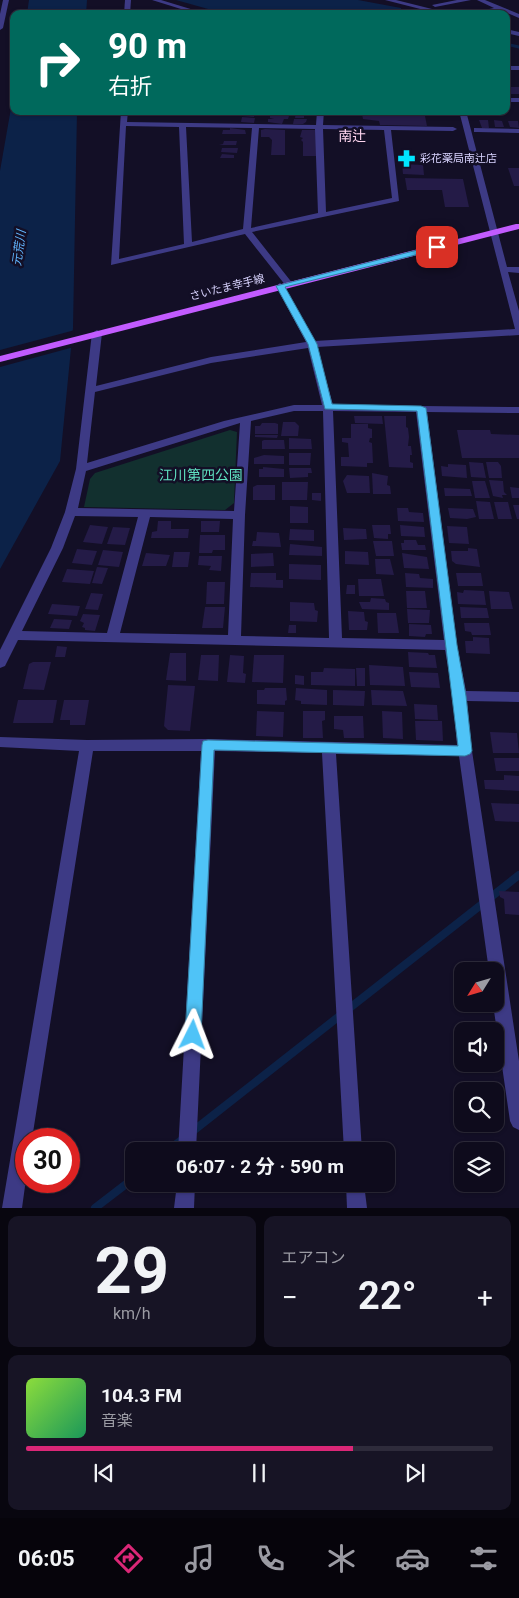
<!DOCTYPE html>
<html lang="ja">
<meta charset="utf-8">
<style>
body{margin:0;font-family:Roboto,"Noto Sans JP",sans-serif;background:#171425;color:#f1f3f6;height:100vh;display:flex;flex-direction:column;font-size:19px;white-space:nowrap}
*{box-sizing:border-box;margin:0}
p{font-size:16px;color:#9b9ba3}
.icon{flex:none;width:28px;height:28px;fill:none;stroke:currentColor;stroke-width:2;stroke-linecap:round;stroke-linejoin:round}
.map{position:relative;height:1208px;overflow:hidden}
.panel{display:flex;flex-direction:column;gap:8px;padding:8px;background:#08060f;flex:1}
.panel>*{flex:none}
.guide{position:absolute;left:10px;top:10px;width:500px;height:105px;border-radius:10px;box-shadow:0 1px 4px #0004,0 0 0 1px #2e2b3b;background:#00695c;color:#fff;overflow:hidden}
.needle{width:32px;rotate:233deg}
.tools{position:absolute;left:454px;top:962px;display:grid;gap:10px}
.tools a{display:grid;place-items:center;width:50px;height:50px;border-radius:10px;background:#0e0b1c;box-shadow:0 1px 4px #0004,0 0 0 1px #2e2b3b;font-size:25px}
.speed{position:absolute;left:15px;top:1128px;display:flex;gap:10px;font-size:25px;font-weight:700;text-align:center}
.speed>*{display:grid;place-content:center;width:65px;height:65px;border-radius:50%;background:#0e0b1c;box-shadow:0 1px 4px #0004,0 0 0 1px #2e2b3b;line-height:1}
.speed .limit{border:8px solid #d22;background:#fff;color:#111}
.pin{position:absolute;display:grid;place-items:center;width:42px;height:42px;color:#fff;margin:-21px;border-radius:10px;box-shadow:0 2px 8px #0006}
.me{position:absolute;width:55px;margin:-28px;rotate:3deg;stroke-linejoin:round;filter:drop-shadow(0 0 4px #0008)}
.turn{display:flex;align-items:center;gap:18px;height:105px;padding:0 15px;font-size:22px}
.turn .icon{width:65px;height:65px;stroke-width:2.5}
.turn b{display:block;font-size:35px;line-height:42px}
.big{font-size:38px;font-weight:700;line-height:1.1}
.panel .widget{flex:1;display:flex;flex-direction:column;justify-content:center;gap:8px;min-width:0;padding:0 18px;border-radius:10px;background:#171425}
.panel .dial{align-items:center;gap:0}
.dial b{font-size:65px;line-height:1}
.song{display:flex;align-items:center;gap:15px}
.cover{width:60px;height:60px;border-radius:8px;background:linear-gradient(135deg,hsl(90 70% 55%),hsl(150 70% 35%))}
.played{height:5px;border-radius:2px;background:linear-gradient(90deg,#db2777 70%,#2e2b3b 70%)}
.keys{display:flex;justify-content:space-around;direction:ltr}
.heat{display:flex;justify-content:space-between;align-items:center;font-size:28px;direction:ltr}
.panel .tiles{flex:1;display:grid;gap:8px;grid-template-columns:1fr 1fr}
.widget:last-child{grid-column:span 2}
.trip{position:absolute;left:125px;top:1142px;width:270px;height:50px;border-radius:10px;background:#0e0b1c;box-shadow:0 1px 4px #0004,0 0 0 1px #2e2b3b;font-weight:700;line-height:50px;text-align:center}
.dock{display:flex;height:80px;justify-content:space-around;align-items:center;background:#06040b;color:#9b9ba3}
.dock .icon{width:35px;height:35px}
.dock .on{color:#db2777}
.dock b{font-size:22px;color:#f1f3f6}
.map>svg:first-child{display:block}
.green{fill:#12302f}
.water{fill:#0c2248}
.pier{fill:#130f26}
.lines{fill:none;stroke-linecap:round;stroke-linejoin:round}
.stream-far1{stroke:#0c2248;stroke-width:3}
.stream{stroke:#0c2248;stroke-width:8}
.building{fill:#241b47}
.minor{fill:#3d3a85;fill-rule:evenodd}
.major{fill:#c25bff;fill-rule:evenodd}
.route{fill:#4fc3f7;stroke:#337fa1}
.labels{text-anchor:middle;stroke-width:5;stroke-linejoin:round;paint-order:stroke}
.far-poi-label{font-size:11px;fill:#d9d4ff;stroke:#130f26;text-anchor:start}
.far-street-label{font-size:11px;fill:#d9d4ff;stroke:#130f26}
.far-water-label{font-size:12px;font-style:italic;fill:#62b6ff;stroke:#130f26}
.far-quarter-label{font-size:14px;fill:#ffd6f0;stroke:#130f26}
.park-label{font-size:14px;fill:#5fe0c0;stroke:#130f26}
</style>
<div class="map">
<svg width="519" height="1208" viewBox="0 0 519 1208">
<rect width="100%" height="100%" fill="#130f26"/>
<path class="green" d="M230 430 237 432 234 503 225 510 84 507 90 479 95 473Z"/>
<g class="water">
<path d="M29 0H87L86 14H27Z"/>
<path d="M176 0H358L401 8V14H226Z"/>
<path d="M14 91V111H77L73 328 60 461 0 569V171Z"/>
</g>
<path class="pier" d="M75 330 74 347 0 367V350Z"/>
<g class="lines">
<path class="stream-far1" d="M506 44 519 47"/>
<g class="stream">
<path d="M193 1131 519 875"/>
<path d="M167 1151 183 1139"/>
<path d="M95 1208 134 1178"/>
</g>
</g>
<g class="building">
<path d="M509 87H519V94H511Z"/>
<path d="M243 111 255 112 254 117 242 116Z"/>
<path d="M275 111H285V116H289L288 119H284L282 124 268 122V119H274L270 118V114H279Z"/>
<path d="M296 111H304V118H295Z"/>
<path d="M379 111H424L427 126 380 125 379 121 363 119 362 114 380 115Z"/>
<path d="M242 117 255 118 254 123 241 122Z"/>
<path d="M294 119H307L306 122 303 124H293Z"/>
<path d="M479 120H488L489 128H482Z"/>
<path d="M494 120 502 121 504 127H495Z"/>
<path d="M508 121H518L519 128 510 127Z"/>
<path d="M230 128 245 130 246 134H222L223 130H230Z"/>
<path d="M265 129 285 130V155H271L272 140 269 137H261V130Z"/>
<path d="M302 130H316V156H303V142L301 140 303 138 300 137Z"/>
<path d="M224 141H237L236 145H219L223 144Z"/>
<path d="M222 148H238L237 153 221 152Z"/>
<path d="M222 154 234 155V158H220Z"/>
<path d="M401 155H411L412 162H402Z"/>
<path d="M402 164 423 165 424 175 403 174Z"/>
<path d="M508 168H519V186H514Z"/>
<path d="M405 178 463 179 469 207H445L442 190H407Z"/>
<path d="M354 416H382L383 424 355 423Z"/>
<path d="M384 416H406V427L408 428 409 437 408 446H411L412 455H410V462L413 463V468L389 467Z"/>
<path d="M283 422H295L299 426 298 436H281Z"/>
<path d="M275 423 278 424V434H255V426H260L262 423Z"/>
<path d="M351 424H368V428L372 429V438H370L369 442 372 443 373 463H367V467L341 466V457H349L348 443 342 442V438H351Z"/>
<path d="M457 430H490L491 434 519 435V458H462Z"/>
<path d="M255 435H278L277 438 255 437Z"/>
<path d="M289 438 311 439 312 449H289Z"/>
<path d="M264 440H284L285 449H262V441Z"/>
<path d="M289 453H311L310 465H289Z"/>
<path d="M264 455 284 456V464H254V458Z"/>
<path d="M469 462 483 463 486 478 471 477Z"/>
<path d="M486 462H498L501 466 502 478H489Z"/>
<path d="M448 464 466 465 467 478 442 476 441 466 448 467Z"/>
<path d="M263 467 284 469V477H259V469H263Z"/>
<path d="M289 468H311L312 473H308V477L290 478Z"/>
<path d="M372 473 388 476 387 485 390 486 391 494H373Z"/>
<path d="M347 475 369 476 370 493H347L343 481Z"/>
<path d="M489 480 503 481 504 492 507 495H502L503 498 493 496Z"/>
<path d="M472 481H485L490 498H475Z"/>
<path d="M282 482H308L307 500H282Z"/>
<path d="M257 485H275V500H253V487Z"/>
<path d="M510 487 519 488V498H512Z"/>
<path d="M444 488 470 489 472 496H445Z"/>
<path d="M312 493H321V501L312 500Z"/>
<path d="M476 501 490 502 494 519H479Z"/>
<path d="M494 502H508L512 519H498Z"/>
<path d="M513 505H519V519H517Z"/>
<path d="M290 506 308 507V523H290Z"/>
<path d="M397 508H408L409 512 423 513 424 522 398 521Z"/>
<path d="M448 508 473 509 476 517 467 519 450 518Z"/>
<path d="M158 521H171V529H189L188 538H151L152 532 157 531Z"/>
<path d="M201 521H220L219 532H201Z"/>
<path d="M90 525 108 527 102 544 83 542Z"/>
<path d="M372 525H390L391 534H388V539L374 538Z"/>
<path d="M400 525 424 527 425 537 401 536Z"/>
<path d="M447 526 467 527 469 544 449 543Z"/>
<path d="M113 527 130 528 125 545 107 544Z"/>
<path d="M343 528 366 529 367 539 344 540Z"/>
<path d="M290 529 314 530V541L289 540Z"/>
<path d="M257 532 279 533 281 547 252 546 253 541H256Z"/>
<path d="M200 535H225V550H213L212 553H199Z"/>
<path d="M404 540H416L418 545H425L426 550H402L401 543H404Z"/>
<path d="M373 541H392L394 556H376Z"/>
<path d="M290 544 322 547V556L289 555Z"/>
<path d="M468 548 477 549 480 567 456 564 452 561 451 551H468Z"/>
<path d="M77 549 97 551 92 565 72 563Z"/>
<path d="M103 550 123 552 119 567 98 565Z"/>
<path d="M345 551 368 552 369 565 345 564Z"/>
<path d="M174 552H190L188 567H172Z"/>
<path d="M146 553 170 555 166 566H142Z"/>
<path d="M273 553 274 566 251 567V554Z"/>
<path d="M402 553 427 557 429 569 404 568Z"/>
<path d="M199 556H222L221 571 209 570 211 566 198 565Z"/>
<path d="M375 559H390L394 575 376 574Z"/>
<path d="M289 564 321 565V580L289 579Z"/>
<path d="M97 567 108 568 102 584 92 583Z"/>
<path d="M67 569 94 571 90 584 62 582Z"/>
<path d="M251 573H276V580H283V588L250 587Z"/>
<path d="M405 573 419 574 420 578 433 579V588L406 587Z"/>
<path d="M456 573H481L483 586H458Z"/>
<path d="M358 579H381L384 596H359Z"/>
<path d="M207 582H225L224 604H206Z"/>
<path d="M347 585H355V594H346Z"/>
<path d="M464 590 484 591 486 605 458 604 457 592 463 593Z"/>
<path d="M406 591H425L427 608H407Z"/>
<path d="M489 591 509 592 513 609H491Z"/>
<path d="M91 593 103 594 98 610 85 609Z"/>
<path d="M371 598 385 599 386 602 389 603V610L362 609 359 602H370Z"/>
<path d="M290 602 314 603 315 610 318 611 317 622 290 621Z"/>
<path d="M52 604 80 606 77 616 48 614Z"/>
<path d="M205 607H225L223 628H202Z"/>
<path d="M460 607 487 608 489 618H461Z"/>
<path d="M407 609 430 610 429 623H408Z"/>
<path d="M348 611 364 612 365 621 368 622 367 630H349Z"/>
<path d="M377 613H396L399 633H378Z"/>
<path d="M83 614 100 615 95 631 85 630V628L82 627 84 623 80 621Z"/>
<path d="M54 619 72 620 69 629 50 628Z"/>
<path d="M464 623H489L491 635H472L471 632 465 631Z"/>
<path d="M409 624 431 625 432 634H426L425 637 409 636Z"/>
<path d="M289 625H296V633H288Z"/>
<path d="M473 637 489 638 490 654 466 653 465 641H473Z"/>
<path d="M57 646 67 647 65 657H55Z"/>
<path d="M408 652 428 653 429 655H435L437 668 409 667Z"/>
<path d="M170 653H186V681L166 680Z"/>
<path d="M201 655H219L218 681 198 680Z"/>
<path d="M230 655 244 656 243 673 246 674 245 683 227 682Z"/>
<path d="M254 655H284L283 683 252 682Z"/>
<path d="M33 662H51L44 690 23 689 29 664Z"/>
<path d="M369 665 403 667 405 686 370 685Z"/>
<path d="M324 668 355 669V686L311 685V672H323Z"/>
<path d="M356 668H365V686H357Z"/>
<path d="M409 672 438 673 440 688 411 687Z"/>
<path d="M295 675 304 676V685L295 684Z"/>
<path d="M168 685 195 686 190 731 168 730 164 726Z"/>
<path d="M265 688H286L287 700 285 701V705L257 704V690H264Z"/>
<path d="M296 688 327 690V705L301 704V701L295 700Z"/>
<path d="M333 690 365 691 364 706 333 705Z"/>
<path d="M371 690 403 691 407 706 372 705Z"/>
<path d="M18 700H57L53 723H13Z"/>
<path d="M64 700H89L85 725H70V720H60Z"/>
<path d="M414 704 437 705 438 720 415 719Z"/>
<path d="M257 711 284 712 283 737 256 736Z"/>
<path d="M303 711H325V720L322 721 323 738H303Z"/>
<path d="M382 711 402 712 403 739 383 738Z"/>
<path d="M334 716H363L364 738H344L343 730 334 729Z"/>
<path d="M415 721H442L443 741 416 740Z"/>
<path d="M490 732 517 733 519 753H493Z"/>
<path d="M494 758H519V771H496Z"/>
<path d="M504 775 519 776V791L485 789 484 780H504Z"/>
<path d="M491 803 519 804V822L495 821Z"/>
<path d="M499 891 519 892V915L505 914 504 899 500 897Z"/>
</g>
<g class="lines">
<g class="minor">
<path d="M3 0H9L3 28 0 30V14Z"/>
<path d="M125 0H131L130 14H124Z"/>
<path d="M152 0H161L207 14H197Z"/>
<path d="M385 0H396L452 14H440Z"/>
<path d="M457 0H471L435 7 432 5Z"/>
<path d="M477 0H485L519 14V18L500 10 465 14 494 8Z"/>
<path d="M506 29 519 32V36L506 33Z"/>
<rect x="506" y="66" width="13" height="4"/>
<rect x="506" y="98" width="13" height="4"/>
<path d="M121 111H128L127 122 316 125 317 111H324L323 125 453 127 457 129 453 131 391 130 399 201 252 232 293 284 289 287 286 286 245 234 111 265ZM126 126 179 127 184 244 119 259ZM186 127 252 128 243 229 192 242ZM259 128 315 129 318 213 251 228ZM323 129 384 130 392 198 326 212Z"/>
<path d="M459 111H466L507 267H519V273L508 272 519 311V335L317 347 333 405 519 407V413L427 412 457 645 466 691 519 692V702L467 701 472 751 519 1061V1130L513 1127 510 1121 493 1004H495V971H489L459 756 336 754 362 1151H344L322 753 215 751 196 1151H178L201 751H93L32 1139H26V1179L22 1208H2L79 751 0 747V737L87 740 208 739 457 745 453 696 445 650 18 640 5 666 0 668V650L51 548 65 512 76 469 92 333 97 330 102 333 96 386 211 357 306 342 276 286 280 283 284 286 315 341 515 329ZM308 348 322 405H294L224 421 87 463 95 392 211 363ZM294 411H323L329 638 241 636 245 515 251 421ZM333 411 416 412 444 640 342 638ZM240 423 234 511 78 508 86 471ZM75 516 138 517 107 633 22 631 63 548ZM150 517 233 519 228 635 120 633Z"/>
<path d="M474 128 519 129V133L477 132H474Z"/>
<path d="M177 1184H195L194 1208H174Z"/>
<path d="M346 1184H364L367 1208H347Z"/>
</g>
<path class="major" d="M516 224H519V229L0 362V356Z"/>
</g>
<path class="route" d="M437 245 441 247 440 249 285 287 317 344 332 404 421 406 426 408 457 645 466 696 472 751 470 754 465 756 214 750 201 1035 199 1040 193 1043 188 1040 185 1035 202 745 203 741 208 740 458 746 417 411 325 409 308 344 276 286Z"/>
<defs>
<symbol id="pharmacy-bare" viewBox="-9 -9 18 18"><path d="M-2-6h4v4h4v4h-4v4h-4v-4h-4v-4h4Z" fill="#00e5ff" stroke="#130f26" stroke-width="2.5" paint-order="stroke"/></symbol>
</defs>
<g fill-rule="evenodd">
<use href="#pharmacy-bare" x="394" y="146" width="25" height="25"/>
</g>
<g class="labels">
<g class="far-poi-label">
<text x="420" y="162">彩花薬局南辻店</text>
</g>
<g class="far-street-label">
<text transform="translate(227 287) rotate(-14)" y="4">さいたま幸手線</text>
</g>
<g class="far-water-label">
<text transform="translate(19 248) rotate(-82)" y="4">元荒川</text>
</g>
<g class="far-quarter-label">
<text x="352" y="141">南辻</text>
</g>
<g class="park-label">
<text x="201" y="480">江川第四公園</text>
</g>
</g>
</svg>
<div class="tools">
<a><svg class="needle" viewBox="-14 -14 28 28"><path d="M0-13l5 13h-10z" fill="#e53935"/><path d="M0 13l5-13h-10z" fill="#9b9ba3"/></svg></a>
<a><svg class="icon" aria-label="sound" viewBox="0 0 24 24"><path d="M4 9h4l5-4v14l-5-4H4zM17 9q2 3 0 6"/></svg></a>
<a><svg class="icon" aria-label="search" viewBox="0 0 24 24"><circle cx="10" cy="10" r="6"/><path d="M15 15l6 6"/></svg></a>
<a><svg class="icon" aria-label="layers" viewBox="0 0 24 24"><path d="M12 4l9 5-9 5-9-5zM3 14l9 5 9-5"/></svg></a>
</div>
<div class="speed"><div class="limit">30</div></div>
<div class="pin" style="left:437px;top:247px;background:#d93025"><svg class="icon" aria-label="arrive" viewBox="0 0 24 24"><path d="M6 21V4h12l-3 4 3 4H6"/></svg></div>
<svg class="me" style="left:193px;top:1035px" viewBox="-20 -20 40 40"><path d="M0-17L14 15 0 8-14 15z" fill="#4fc3f7" stroke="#fff" stroke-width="4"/></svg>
<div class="trip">06:07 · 2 分 · 590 m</div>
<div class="guide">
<div class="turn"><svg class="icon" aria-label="right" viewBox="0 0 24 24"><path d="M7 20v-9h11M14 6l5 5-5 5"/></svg><div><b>90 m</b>右折</div></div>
</div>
</div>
<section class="panel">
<div class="tiles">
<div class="widget dial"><b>29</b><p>km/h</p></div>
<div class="widget"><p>エアコン</p>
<div class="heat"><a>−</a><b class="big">22°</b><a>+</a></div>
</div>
<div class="widget">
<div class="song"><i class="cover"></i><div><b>104.3 FM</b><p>音楽</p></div></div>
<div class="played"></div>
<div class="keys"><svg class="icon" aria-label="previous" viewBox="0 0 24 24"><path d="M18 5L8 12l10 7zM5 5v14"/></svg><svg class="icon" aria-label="pause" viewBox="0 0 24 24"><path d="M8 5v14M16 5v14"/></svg><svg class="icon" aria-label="next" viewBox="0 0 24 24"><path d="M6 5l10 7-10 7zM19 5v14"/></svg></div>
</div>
</div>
</section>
<nav class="dock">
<b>06:05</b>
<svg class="icon on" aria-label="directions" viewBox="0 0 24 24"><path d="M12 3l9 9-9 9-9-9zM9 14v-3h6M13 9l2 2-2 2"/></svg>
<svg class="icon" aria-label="music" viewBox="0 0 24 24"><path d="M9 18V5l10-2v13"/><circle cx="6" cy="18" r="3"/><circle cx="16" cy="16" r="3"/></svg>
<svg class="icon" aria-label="phone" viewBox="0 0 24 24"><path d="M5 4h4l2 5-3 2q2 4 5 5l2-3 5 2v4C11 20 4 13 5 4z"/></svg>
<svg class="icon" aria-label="climate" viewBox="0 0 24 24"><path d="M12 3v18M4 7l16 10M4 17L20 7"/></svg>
<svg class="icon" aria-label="car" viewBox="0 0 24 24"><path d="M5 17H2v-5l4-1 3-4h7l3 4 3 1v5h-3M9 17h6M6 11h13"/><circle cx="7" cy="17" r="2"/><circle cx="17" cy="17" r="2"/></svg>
<svg class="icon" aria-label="filters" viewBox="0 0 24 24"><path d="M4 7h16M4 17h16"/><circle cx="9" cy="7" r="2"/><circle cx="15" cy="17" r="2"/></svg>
</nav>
